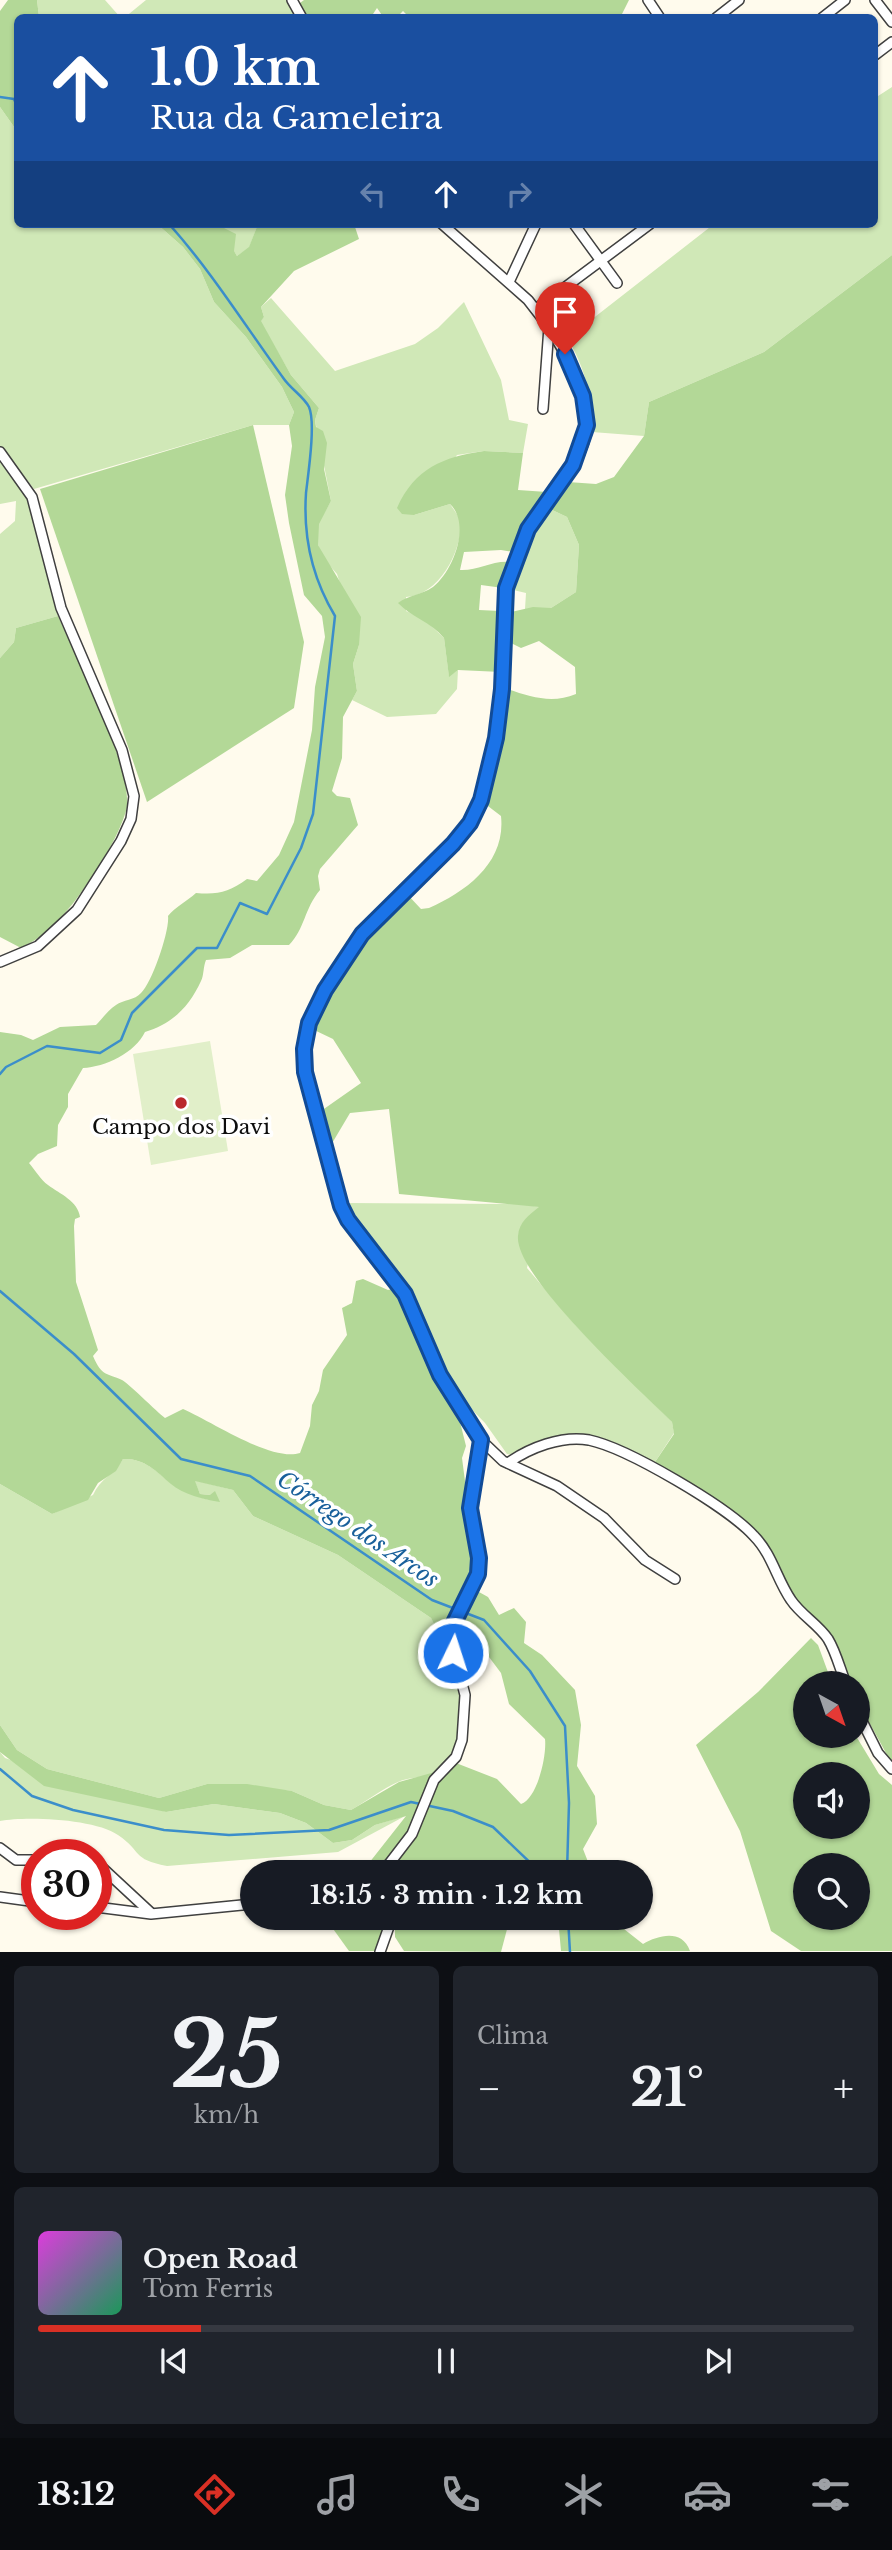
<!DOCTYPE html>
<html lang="pt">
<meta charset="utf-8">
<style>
body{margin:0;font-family:"Libre Baskerville",serif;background:#20242c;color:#f1f3f6;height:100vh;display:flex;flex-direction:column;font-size:26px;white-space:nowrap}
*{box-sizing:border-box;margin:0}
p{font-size:23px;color:#9ea1a6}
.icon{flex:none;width:38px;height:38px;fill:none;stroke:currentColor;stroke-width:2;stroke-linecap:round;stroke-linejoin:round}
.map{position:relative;height:1952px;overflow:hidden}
.side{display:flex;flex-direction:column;gap:14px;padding:14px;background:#0d0f14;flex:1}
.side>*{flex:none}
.hud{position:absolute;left:14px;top:14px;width:864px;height:214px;border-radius:10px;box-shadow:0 2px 5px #0004;background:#1a4fa0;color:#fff;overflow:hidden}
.needle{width:46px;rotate:140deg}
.fabs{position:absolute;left:793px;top:1671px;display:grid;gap:14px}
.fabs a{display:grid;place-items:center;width:77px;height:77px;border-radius:50%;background:#171b24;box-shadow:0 2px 5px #0004;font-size:35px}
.speed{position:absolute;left:21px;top:1839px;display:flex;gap:14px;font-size:35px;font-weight:700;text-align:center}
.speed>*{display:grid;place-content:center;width:91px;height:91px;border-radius:50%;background:#171b24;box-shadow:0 2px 5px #0004;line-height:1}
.speed .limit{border:10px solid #d22;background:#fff;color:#111}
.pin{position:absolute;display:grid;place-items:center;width:60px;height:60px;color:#fff;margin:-72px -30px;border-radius:50% 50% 50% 0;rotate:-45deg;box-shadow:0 0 7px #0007}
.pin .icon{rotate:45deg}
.me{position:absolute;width:77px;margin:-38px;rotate:4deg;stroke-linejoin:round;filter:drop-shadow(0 0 5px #0008)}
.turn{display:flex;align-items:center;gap:24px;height:147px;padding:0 21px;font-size:32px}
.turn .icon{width:91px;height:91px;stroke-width:2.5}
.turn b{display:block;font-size:49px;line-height:60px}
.lanes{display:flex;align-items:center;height:66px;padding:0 21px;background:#0003;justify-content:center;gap:35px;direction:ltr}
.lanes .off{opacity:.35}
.big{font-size:52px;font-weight:800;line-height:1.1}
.side .card{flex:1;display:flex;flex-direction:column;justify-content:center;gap:10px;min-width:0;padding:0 24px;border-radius:10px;background:#20242c}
.side .dial{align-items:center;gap:0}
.dial b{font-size:91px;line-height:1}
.song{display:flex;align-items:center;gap:21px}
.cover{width:84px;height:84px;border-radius:10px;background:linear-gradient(135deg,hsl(300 70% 55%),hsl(150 70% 35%))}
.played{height:7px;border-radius:4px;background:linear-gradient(90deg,#d93025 20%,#363941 20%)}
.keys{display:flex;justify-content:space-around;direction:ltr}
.heat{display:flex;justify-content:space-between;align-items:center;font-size:38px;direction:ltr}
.side .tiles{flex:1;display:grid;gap:14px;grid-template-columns:1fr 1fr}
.card:last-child{grid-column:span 2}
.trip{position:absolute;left:240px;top:1860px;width:413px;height:70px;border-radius:35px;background:#171b24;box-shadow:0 2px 5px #0004;font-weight:800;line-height:70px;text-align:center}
.tab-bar{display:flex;height:112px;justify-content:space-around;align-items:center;background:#090b0e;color:#9ea1a6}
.tab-bar .icon{width:49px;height:49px}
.tab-bar .current{color:#d93025}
.tab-bar b{font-size:32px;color:#f1f3f6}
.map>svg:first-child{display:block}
.green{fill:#d0e8b7}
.forest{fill:#b3d897;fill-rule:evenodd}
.pitch{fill:#e1efc9}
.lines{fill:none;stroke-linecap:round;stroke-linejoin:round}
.stream{stroke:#3b8eca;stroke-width:2.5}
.minor-casing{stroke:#404040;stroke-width:12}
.minor{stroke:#fff;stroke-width:9}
.route-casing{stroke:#114b97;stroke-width:18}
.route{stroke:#1a73e8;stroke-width:12}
.poi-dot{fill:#ba282c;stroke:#fff;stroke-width:2.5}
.labels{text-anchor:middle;stroke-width:7;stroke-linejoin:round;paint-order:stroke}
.poi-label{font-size:21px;fill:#0d0d0d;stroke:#fff}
.water-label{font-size:23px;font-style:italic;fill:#19609b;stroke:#fff}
</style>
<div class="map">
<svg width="892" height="1952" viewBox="0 0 892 1952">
<rect width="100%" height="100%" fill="#fffbed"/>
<g class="green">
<path d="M37 0H105L120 17H39Z"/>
<path d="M146 0H288L297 17 124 18Z"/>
<path d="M892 87V255L764 352 649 402 644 436 592 432C592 394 584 361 561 329L582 327 714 224H875V98Z"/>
<path d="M0 107 17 131 18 224H157L183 247 200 269 214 302 246 337 282 387 294 412 289 425H253L34 489 0 446Z"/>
<path d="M216 224H258L249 248 237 256Z"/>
<path d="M271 298 335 371 415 344 438 328 464 302 501 380 509 420 528 424 523 453 484 451 457 455 414 515 450 504 461 520C462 551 440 595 406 597V611L425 620 444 638 449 676 458 670 457 689 436 714 387 717 352 700 357 691 353 664 359 645 337 574 323 558 318 545V524L331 501 315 420 319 408 291 375 260 321 264 317 261 307Z"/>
<path d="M0 459 28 495 58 616 16 628 14 642 0 658V534L15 521 16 501 0 504Z"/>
<path d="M548 508 567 517 579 545 576 592 551 608 525 609 526 593 509 589 521 555Z"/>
<path d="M344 1203 520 1204 540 1207 527 1268 576 1326 672 1422 674 1433 653 1465 592 1438 538 1445 512 1455 507 1454 485 1423 450 1387 408 1293 351 1221Z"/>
<path d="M123 1459C144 1458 156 1471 172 1484 181 1492 197 1496 209 1500L210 1495 200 1494 194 1480 233 1490 253 1516 338 1555 431 1618 439 1630 453 1612 450 1621C457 1662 481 1749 434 1773 423 1778 409 1777 398 1782 382 1789 367 1801 351 1810L324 1805 292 1791 207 1784 159 1798 47 1769 17 1750 0 1725V1484L52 1514 93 1495C100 1479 114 1474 123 1459Z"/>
<path d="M0 1752 5 1758 166 1812 214 1804 280 1813 306 1823 333 1843 352 1840 375 1825 407 1815 338 1852 167 1866C131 1859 143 1852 118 1835 95 1819 27 1816 0 1821Z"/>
</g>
<g class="forest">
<path d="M8 0H37L39 17 18 18 17 131 0 107V11Z"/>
<path d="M304 0H629L620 18H410L403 11 397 17 384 18 377 8 371 17H307L300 3Z"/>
<path d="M157 224H216L236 234 234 251 237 256 249 247 258 224H357L355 227 359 239 294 271 261 307 264 317 261 321 291 375 319 408 315 420 316 427 323 431 327 443 324 469 331 501 319 524 318 545 361 617 359 645 353 664 357 691 343 717 342 758 332 791 337 796 350 798 358 825 320 869 318 876 320 890C304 909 305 929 289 945H252L230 958 206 960C203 967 204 975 201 981 189 1007 172 1024 145 1032 135 1053 105 1067 83 1068L68 1094V1107L58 1125 57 1146 38 1154 29 1163C35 1170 41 1180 48 1185 60 1194 78 1201 80 1217L75 1219 74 1226 76 1282 98 1350 93 1356C102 1377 107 1373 122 1380 127 1382 157 1412 165 1418L183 1409C211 1421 271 1462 300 1453L310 1426 312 1405 319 1391 323 1370 347 1335 342 1308 352 1303 356 1281 363 1279 388 1290 395 1288 403 1297 435 1375 460 1422 466 1446 462 1458 475 1558 472 1578 465 1593 438 1631 431 1618 338 1555 253 1516 233 1490 195 1481 200 1494 210 1495 215 1491 220 1502C205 1500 182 1494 171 1484 156 1471 144 1458 123 1459L116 1471 98 1483 88 1500 52 1514 0 1484V1032L21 1035 33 1040 60 1027 96 1025C102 1019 108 1010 116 1005 123 1000 135 1000 141 993 152 983 170 930 168 916 175 907 187 901 196 893 218 895 229 892 247 879L257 881 279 855 294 822 312 730 315 687 325 637 322 616 304 595 289 523 285 495 292 446 289 425 294 412 282 387 246 337 214 302 200 269 183 247Z"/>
<path d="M892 255V1764L858 1702V1684L851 1683 840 1657 799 1607 758 1536 653 1465 674 1434 672 1422C641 1391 514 1276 518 1236 519 1222 529 1215 539 1207L399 1194 389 1109 350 1113 331 1145 321 1111 361 1083 333 1039 310 1028C338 972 363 938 406 893L421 909 429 908C467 891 506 862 501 816L484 803 507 689C531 697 552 704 576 694L575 667 539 641 521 648 507 641V613L533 607 551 608 576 592 579 545 567 517 548 508 568 482 596 484 614 477 644 436 649 402 764 352Z"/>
<path d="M253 425 304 642 294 708 147 802 40 489Z"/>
<path d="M484 451 523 453 518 490 547 492 514 552 501 550 464 552 460 570C478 571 492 560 511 562L503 588 481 585 479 610 500 611 501 672 458 670 449 677 444 638C431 622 411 617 398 603 409 595 421 595 433 587 454 570 471 524 450 504L414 515 402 514 397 508C415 468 443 457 484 451Z"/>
<path d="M58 616C75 656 136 772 126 811 119 835 103 860 89 881 71 908 50 934 21 948L0 937V658L14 642 16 628Z"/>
<path d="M479 1592 488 1597 499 1615 514 1608 526 1622 524 1643 542 1655 575 1690 581 1725 577 1766 595 1796 597 1824 583 1849 592 1872H392L390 1865 440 1775 456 1763 497 1779 521 1804C537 1799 547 1756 545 1739L509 1704 501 1673 480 1645 465 1637 458 1619 471 1595Z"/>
<path d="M811 1638 818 1645 832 1683 805 1684V1736H856L879 1774 892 1785V1951H801L771 1931 740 1831 696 1745 758 1692ZM805 1774H858V1827H805ZM805 1866H858V1918H805Z"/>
<path d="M0 1725 17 1750 47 1769 159 1798 207 1784H247L292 1791 324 1805 351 1810 399 1782 435 1772C419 1810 406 1845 374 1872H355L369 1863 406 1816 375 1825 352 1840 333 1843 306 1823 280 1813 214 1804 166 1812 44 1786 0 1752Z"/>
<path d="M332 1918H388L377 1951H349L331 1926Z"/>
<path d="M395 1918H510L501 1952 404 1951 395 1937Z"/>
<path d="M558 1918H610L643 1944C659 1935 682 1929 690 1951H561Z"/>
</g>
<path class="pitch" d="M210 1041 228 1151 151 1165 133 1054Z"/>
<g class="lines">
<g class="stream">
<path d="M0 97 14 99 18 108"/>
<path d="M0 1074 6 1067 47 1046 100 1053 121 1040 132 1013 197 948H217L240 903 267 914 301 848 313 814 335 616C312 578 303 537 306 493 308 475 316 423 309 407 304 397 291 389 284 379 246 327 212 272 169 224"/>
<path d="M0 1291 74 1354 181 1459 250 1476 432 1600 484 1620 530 1671 565 1726 569 1803 567 1872"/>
<path d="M0 1769 32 1796 73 1810 164 1830 229 1835 329 1830 411 1802 453 1811 493 1827 540 1872"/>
<path d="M568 1918 570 1952"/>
</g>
<defs>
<g id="minor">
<path d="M292 0 302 18"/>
<path d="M648 0 660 18"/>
<path d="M875 0 892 22"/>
<path d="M716 18 739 0"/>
<path d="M822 18 845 0"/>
<path d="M875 55 892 42"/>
<path d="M442 224 528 300 549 327 543 409"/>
<path d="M574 224 617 283"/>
<path d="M509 282 536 224"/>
<path d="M536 309 650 224"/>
<path d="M0 452 32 497 61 608 122 750 134 796 131 819 121 841 77 910 38 946 0 962"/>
<path d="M481 1440 503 1461 557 1486 604 1518 645 1560 675 1579"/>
<path d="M508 1463C529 1448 562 1435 589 1440 627 1448 728 1507 754 1536 772 1554 777 1580 791 1600 801 1615 818 1624 828 1639 836 1652 840 1669 846 1684"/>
<path d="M858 1713 878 1753 892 1769"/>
<path d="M0 1848 16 1860H37"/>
<path d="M96 1862 151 1913"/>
<path d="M378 1872 389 1864"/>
<path d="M390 1872 389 1864 412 1834 434 1780 456 1757 462 1740 465 1695 451 1641V1629L478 1574 479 1558 470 1508 481 1440 440 1375 405 1294 348 1220 341 1206C327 1158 295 1071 309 1025 324 973 372 921 410 884 431 865 454 847 469 824 495 785 502 710 503 664 503 639 501 609 507 585 512 566 519 547 528 530 546 497 585 465 587 425 588 390 567 356 549 327"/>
<path d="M0 1897 37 1902"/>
<path d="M96 1907 151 1914 252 1904"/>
<path d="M380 1952 392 1918"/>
</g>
</defs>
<use href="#minor" class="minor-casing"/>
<use href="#minor" class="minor"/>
</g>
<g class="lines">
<defs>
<path id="route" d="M453 1653 451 1629 478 1574 479 1558 470 1508 481 1440 440 1375 405 1294 348 1220 341 1206 305 1072 304 1049 309 1023 325 990 362 934 453 844 470 823 481 800 496 738 502 689 506 588 528 529 573 465 587 425 583 396 565 354"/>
</defs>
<use href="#route" class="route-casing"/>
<use href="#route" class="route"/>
</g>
<circle class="poi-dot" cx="181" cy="1103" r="7"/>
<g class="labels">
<g class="poi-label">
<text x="181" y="1134">Campo dos Davi</text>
</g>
<g class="water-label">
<text transform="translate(358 1529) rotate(34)" y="8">Córrego dos Arcos</text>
</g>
</g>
</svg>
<div class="fabs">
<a><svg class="needle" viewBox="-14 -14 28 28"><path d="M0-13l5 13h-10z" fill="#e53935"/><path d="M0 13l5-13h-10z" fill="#9ea1a6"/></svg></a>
<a><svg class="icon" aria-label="sound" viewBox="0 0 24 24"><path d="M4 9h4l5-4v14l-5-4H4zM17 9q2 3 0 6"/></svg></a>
<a><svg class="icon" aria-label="search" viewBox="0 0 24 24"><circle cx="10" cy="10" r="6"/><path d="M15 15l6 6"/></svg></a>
</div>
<div class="speed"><div class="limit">30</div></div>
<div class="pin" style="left:565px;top:354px;background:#d93025"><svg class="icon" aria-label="arrive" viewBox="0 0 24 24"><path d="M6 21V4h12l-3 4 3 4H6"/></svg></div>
<svg class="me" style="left:453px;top:1653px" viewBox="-20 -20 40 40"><circle r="17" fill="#1a73e8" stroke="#fff" stroke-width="3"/><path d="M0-11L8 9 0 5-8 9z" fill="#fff"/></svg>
<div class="trip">18:15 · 3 min · 1.2 km</div>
<div class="hud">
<div class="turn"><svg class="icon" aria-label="ahead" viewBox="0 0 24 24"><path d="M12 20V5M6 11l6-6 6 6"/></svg><div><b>1.0 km</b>Rua da Gameleira</div></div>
<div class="lanes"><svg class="icon off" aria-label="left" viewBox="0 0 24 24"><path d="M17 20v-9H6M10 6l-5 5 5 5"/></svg><svg class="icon" aria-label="ahead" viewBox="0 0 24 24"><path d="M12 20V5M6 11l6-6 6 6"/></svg><svg class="icon off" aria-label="right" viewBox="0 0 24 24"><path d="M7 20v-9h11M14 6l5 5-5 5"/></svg></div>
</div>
</div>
<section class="side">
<div class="tiles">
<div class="card dial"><b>25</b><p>km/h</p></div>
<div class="card"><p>Clima</p>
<div class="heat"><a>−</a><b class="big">21°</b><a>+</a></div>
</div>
<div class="card">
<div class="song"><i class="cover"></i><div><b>Open Road</b><p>Tom Ferris</p></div></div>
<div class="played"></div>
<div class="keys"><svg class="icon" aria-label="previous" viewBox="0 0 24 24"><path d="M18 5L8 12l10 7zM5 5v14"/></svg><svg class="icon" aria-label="pause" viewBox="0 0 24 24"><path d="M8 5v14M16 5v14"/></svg><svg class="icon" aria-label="next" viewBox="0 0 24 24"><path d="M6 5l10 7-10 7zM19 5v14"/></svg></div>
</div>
</div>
</section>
<nav class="tab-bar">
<b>18:12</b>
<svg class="icon current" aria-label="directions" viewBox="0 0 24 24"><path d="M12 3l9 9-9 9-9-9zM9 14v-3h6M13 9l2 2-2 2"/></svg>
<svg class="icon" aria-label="music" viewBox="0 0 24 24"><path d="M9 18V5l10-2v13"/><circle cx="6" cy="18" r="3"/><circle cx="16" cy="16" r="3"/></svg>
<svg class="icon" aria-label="phone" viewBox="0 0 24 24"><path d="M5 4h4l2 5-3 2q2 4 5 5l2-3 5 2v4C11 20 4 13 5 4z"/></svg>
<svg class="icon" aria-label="climate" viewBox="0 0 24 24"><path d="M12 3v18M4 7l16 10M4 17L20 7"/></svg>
<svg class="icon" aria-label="car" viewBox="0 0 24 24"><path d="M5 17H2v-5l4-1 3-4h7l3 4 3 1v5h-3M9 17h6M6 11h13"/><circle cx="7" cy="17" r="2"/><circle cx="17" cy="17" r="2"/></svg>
<svg class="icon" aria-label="filters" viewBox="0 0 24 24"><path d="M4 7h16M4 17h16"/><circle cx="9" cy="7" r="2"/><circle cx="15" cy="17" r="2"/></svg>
</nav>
